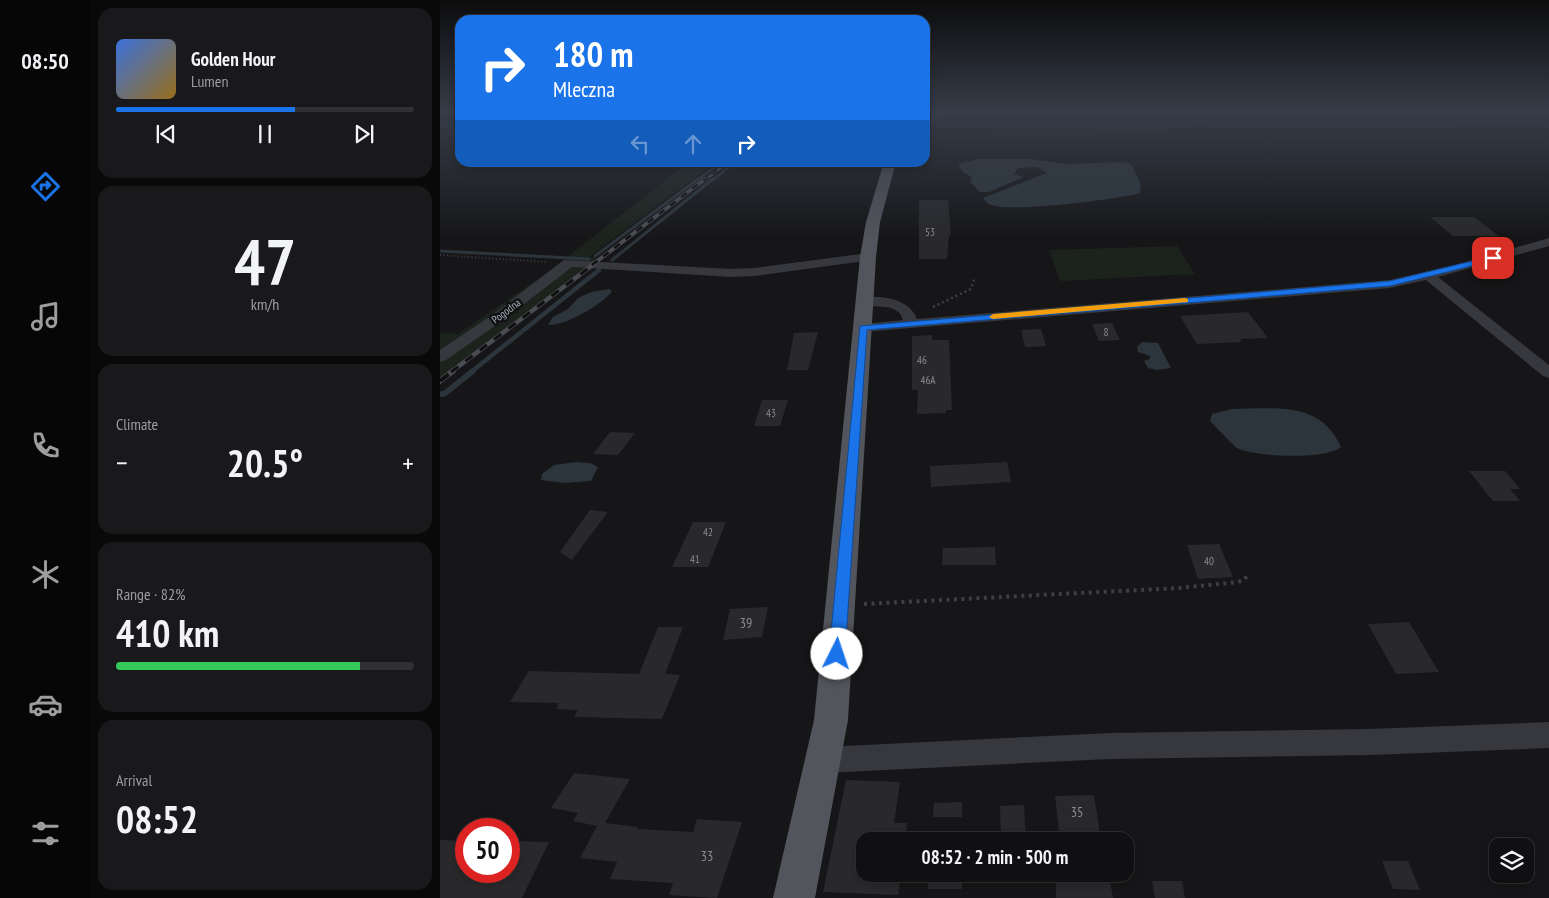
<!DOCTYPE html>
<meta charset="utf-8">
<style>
body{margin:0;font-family:"PT Sans Narrow",sans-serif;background:#19191b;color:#f1f3f6;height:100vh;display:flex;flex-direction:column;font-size:19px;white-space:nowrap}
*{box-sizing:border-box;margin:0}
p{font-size:16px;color:#9c9d9f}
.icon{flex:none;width:28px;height:28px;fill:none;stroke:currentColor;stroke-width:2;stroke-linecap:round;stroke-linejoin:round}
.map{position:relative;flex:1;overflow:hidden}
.details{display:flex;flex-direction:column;gap:8px;padding:8px;background:#09090a;width:350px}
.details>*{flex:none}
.top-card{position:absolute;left:15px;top:15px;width:475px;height:152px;border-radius:15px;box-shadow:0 2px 8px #0003,0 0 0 1px #303032;background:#1a73e8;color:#fff;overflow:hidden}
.tools{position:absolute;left:1049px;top:838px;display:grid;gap:10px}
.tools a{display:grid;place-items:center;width:45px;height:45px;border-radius:10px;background:#101012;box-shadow:0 2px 8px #0003,0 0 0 1px #303032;font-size:25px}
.speed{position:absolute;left:15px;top:818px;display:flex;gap:10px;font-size:25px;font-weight:700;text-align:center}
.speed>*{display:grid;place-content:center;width:65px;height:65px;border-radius:50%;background:#101012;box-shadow:0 2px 8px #0003,0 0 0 1px #303032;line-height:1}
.speed .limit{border:8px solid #d22;background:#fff;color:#111}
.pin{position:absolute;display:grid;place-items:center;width:42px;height:42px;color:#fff;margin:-21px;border-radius:10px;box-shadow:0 2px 8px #0006}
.me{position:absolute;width:55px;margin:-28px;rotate:4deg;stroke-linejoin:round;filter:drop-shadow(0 0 4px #0008)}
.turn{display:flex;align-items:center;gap:18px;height:105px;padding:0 15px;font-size:22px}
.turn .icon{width:65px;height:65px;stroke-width:2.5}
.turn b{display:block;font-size:35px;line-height:42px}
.lanes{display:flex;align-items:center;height:48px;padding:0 15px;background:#0003;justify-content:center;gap:25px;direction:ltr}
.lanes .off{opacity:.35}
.big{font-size:38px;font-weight:700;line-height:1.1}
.details .tile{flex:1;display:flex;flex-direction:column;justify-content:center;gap:8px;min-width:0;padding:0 18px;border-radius:15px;background:#19191b}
.details .dial{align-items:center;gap:0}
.dial b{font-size:65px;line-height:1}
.song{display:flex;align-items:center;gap:15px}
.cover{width:60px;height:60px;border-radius:8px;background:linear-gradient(135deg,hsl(220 70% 55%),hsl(40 70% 35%))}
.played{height:5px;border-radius:2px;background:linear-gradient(90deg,#1a73e8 60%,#303032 60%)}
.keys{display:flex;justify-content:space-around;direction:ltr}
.heat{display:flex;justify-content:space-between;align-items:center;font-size:28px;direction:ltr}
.charge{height:8px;border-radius:4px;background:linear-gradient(90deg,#34c759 82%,#303032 0)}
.trip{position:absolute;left:416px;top:832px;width:278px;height:50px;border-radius:15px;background:#101012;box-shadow:0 2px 8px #0003,0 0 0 1px #303032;font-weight:700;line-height:50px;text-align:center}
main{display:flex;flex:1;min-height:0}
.menu{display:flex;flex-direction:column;width:90px;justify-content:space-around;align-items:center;background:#060607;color:#9c9d9f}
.menu .icon{width:35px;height:35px}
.menu .on{color:#1a73e8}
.menu b{font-size:22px;color:#f1f3f6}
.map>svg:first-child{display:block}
.green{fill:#1c231d}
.water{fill:#2c353c}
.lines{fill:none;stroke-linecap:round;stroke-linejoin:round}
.stream-far3{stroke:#2c353c;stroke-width:2.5}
.stream-far2{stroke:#2c353c;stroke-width:3}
.stream-far1{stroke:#2c353c;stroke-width:4.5}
.stream{stroke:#2c353c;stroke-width:5.5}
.building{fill:#29292c}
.path-far3{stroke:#3d3f44;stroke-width:1;stroke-dasharray:1 2;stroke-linecap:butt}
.path-far2{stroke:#3d3f44;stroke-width:2;stroke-dasharray:1 2.5;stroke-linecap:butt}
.path-far1{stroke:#3d3f44;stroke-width:2.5;stroke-dasharray:2 3;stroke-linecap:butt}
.path{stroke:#3d3f44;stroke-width:4;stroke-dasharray:3 4.5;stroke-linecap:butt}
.minor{fill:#37383d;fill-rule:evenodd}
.major{fill:#53555c;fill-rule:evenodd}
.rail-far3-casing{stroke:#4a4c52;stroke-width:2.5}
.rail-far2-casing{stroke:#4a4c52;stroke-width:4}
.rail-far1-casing{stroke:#4a4c52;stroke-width:4.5}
.rail-casing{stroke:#4a4c52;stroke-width:5.5}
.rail-far3{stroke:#111113;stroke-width:2;stroke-dasharray:5.5;stroke-linecap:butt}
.rail-far2{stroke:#111113;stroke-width:2.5;stroke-dasharray:7;stroke-linecap:butt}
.rail-far1{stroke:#111113;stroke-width:3;stroke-dasharray:9;stroke-linecap:butt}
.rail{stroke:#111113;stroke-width:4;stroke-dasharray:11;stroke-linecap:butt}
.route{fill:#1a73e8;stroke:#114b97}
.slow{fill:#f59e0b}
.labels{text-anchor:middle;stroke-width:5;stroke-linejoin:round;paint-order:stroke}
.number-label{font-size:11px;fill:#888b94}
.far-street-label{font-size:11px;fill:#a8adb8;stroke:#111113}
.near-number-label{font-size:14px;fill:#888b94}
</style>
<main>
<nav class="menu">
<b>08:50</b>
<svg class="icon on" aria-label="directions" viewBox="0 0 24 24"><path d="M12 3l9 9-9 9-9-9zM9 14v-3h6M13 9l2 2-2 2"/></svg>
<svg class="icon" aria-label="music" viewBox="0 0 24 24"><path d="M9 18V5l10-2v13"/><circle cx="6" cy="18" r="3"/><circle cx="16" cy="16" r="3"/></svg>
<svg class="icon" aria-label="phone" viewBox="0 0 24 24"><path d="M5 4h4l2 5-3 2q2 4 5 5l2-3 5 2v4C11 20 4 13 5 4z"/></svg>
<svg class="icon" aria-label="climate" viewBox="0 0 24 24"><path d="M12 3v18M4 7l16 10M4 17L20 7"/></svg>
<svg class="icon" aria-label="car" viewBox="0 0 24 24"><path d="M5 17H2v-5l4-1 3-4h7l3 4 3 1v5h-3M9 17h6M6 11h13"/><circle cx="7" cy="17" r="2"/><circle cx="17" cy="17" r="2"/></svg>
<svg class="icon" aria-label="filters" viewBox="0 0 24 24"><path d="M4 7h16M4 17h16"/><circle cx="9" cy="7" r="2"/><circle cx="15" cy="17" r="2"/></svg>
</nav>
<section class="details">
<div class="tile">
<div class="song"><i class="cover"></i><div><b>Golden Hour</b><p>Lumen</p></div></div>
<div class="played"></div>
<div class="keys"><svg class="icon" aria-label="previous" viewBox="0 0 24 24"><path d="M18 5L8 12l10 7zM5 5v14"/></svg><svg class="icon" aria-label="pause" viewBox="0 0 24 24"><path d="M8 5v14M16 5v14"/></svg><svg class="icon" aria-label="next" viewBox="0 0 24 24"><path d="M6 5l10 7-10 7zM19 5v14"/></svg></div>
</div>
<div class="tile dial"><b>47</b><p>km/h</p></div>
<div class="tile"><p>Climate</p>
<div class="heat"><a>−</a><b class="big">20.5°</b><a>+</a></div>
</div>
<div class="tile"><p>Range · 82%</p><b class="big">410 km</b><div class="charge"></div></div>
<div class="tile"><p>Arrival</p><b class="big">08:52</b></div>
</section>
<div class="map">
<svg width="1109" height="898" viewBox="0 0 1109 898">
<rect width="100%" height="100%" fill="#161618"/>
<g class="green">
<path d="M943 113C997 113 1052 112 1105 121L1057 125 998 118H932L935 115Z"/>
<path d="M248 163H274L149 257 159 258 0 379V333L18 334 108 272Z"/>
<path d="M737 246 755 274 620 281 609 250Z"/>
</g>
<g class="water">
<path d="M540 159H591L625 164 684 162 692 165 701 185 700 193C680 199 564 214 549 204 546 203 545 200 543 198L607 173 597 167 578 168 574 174 584 177 549 192H540L530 182 532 177 524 173 519 167 520 163Z"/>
<path d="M169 289 172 291C162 305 125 326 108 325L113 317 128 309 138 298 151 292Z"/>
<path d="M702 342 718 343 731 368 717 370 708 368 704 361 710 359V356L698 352 697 347Z"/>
<path d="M792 409C835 409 880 400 901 447 887 460 814 457 797 448 794 446 774 425 770 421L772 414Z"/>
<path d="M136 462 150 463 158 467 151 481 124 483 101 480 102 474 114 465Z"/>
</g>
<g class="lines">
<g class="stream-far3">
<path d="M256 181 281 162"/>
<path d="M272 181 295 162"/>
</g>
<g class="stream-far2">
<path d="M0 251 149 259"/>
<path d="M155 256 258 179"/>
<path d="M172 260 273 179"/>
</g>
<path class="stream-far1" d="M31 372 159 270"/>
<path class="stream" d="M0 394H4L33 371"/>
</g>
<g class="building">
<path d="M479 200H508L511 235H509L507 259H479Z"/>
<path d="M990 217H1034L1059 236H1013Z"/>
<path d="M808 312 828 338 800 339 802 342 757 344 740 316Z"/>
<path d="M672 323 680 340 659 341 652 324Z"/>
<path d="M601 329 606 346 585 347 581 330Z"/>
<path d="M378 332 368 370H347L354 333Z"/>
<path d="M492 335V340H509L512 410H506V413L477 414 478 390H472V336Z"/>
<path d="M322 400H348L340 426H314Z"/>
<path d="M170 432 195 433 178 455 153 454Z"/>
<path d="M567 462 571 482 491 487 490 466Z"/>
<path d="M1029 471H1065L1080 489H1070L1080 501H1053Z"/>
<path d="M150 510 168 512 132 560 120 552Z"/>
<path d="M253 522H286L268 567H232Z"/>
<path d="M779 544 793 577 758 579 747 545Z"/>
<path d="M555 547 556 565H502L503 548Z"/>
<path d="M328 607 322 637 283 640 290 609Z"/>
<path d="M969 622 999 672 956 674 928 624Z"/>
<path d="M218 627H243L225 674 240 675 222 719 134 717 138 710 116 709 119 703 70 702 89 671 199 674Z"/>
<path d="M134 773 190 779 165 823 198 827 197 829 253 832 257 819 302 822 277 898 229 895 233 883 170 879 177 862 140 858 157 826 133 821 138 813 111 808Z"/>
<path d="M406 780 460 782 454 823H467L465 841H425V874H461L458 895 383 892Z"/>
<path d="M654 795 661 841H620L615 796Z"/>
<path d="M522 802V817H493L494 803Z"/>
<path d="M584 805 586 841H561L560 806Z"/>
<path d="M0 840 26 841V871H69V841L109 842 82 898H0Z"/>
<path d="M942 861H968L980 890 953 889Z"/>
<path d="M489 874H522V889H488Z"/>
<path d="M616 880H670L673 898H616Z"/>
<path d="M712 881H742L745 898H715Z"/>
</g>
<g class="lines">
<path class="path-far3" d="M485 139 722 129 747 125 788 113"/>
<path class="path-far2" d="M0 255 106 262"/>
<path class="path-far1" d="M493 307 531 289 535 277"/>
<path class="path" d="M424 604 739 588 798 582 804 580 809 573"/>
<g class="minor">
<path d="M1109 238V246L998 277 1109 365V378L1103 376 986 280 950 288 423 332 418 331 416 328 418 325 423 324 463 320C458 301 433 309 419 305L417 302 419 299C439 294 469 298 477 319L950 280 1015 265Z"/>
<path d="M428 253 432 254 434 257 432 260 315 276 291 277 132 267 62 321 6 360 0 362V350L52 315 124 260 291 269 315 268Z"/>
<path d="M1109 722V748L930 755 670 759 384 773 374 769 370 760 374 751 384 747 670 733 930 729Z"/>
</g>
<g class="major">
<path d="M494 113H506L485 126V118Z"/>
<path d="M444 162H456L440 222 436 257 408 720 375 898H333L374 720 420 257 426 222Z"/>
</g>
<defs>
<path id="rail-far3" d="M264 181 288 162"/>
<path id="rail-far2" d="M152 265 265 179"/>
<path id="rail-far1" d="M11 372 154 264"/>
<path id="rail" d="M0 381 13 371"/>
</defs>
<use href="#rail-far3" class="rail-far3-casing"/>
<use href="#rail-far2" class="rail-far2-casing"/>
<use href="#rail-far1" class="rail-far1-casing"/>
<use href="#rail" class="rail-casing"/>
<use href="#rail-far3" class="rail-far3"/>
<use href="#rail-far2" class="rail-far2"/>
<use href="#rail-far1" class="rail-far1"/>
<use href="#rail" class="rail"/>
</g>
<linearGradient id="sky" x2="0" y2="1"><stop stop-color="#0c0c0d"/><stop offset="0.47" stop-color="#363c48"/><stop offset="1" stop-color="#363c48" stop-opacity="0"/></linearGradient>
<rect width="1109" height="239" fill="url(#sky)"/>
<path class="route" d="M1053 256 1057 258 1056 260 950 286 427 330 405 654 402 659 397 661 392 659 389 654 420 326 950 281Z"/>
<path class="slow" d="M745 298 748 299V302L553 319 549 317 553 314Z"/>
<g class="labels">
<g class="number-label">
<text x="490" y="236">53</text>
<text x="666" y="336">8</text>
<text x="482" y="364">46</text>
<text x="488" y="384">46A</text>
<text x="331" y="417">43</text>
<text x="268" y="536">42</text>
<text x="255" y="563">41</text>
<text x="769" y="565">40</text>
</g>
<g class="far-street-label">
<text transform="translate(66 311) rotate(-37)" y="4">Pogodna</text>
</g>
<g class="near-number-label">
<text x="306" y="628">39</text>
<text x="637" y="817">35</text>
<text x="267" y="861">33</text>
</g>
</g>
</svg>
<div class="tools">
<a><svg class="icon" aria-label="layers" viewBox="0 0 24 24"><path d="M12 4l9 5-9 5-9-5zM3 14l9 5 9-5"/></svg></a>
</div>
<div class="speed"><div class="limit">50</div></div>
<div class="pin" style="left:1053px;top:258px;background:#d93025"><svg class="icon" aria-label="arrive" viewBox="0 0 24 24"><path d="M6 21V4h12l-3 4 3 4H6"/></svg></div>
<svg class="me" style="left:397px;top:654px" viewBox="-20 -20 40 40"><circle r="19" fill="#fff"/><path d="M0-13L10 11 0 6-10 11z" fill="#1a73e8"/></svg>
<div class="trip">08:52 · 2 min · 500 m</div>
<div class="top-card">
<div class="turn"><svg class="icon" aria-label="right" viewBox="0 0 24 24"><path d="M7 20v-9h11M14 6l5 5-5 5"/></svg><div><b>180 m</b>Mleczna</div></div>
<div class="lanes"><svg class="icon off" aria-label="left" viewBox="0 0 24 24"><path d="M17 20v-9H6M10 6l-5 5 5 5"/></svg><svg class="icon off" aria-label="ahead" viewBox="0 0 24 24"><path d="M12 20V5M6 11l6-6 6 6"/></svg><svg class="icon" aria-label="right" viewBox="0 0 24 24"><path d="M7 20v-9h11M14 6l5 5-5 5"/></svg></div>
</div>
</div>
</main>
